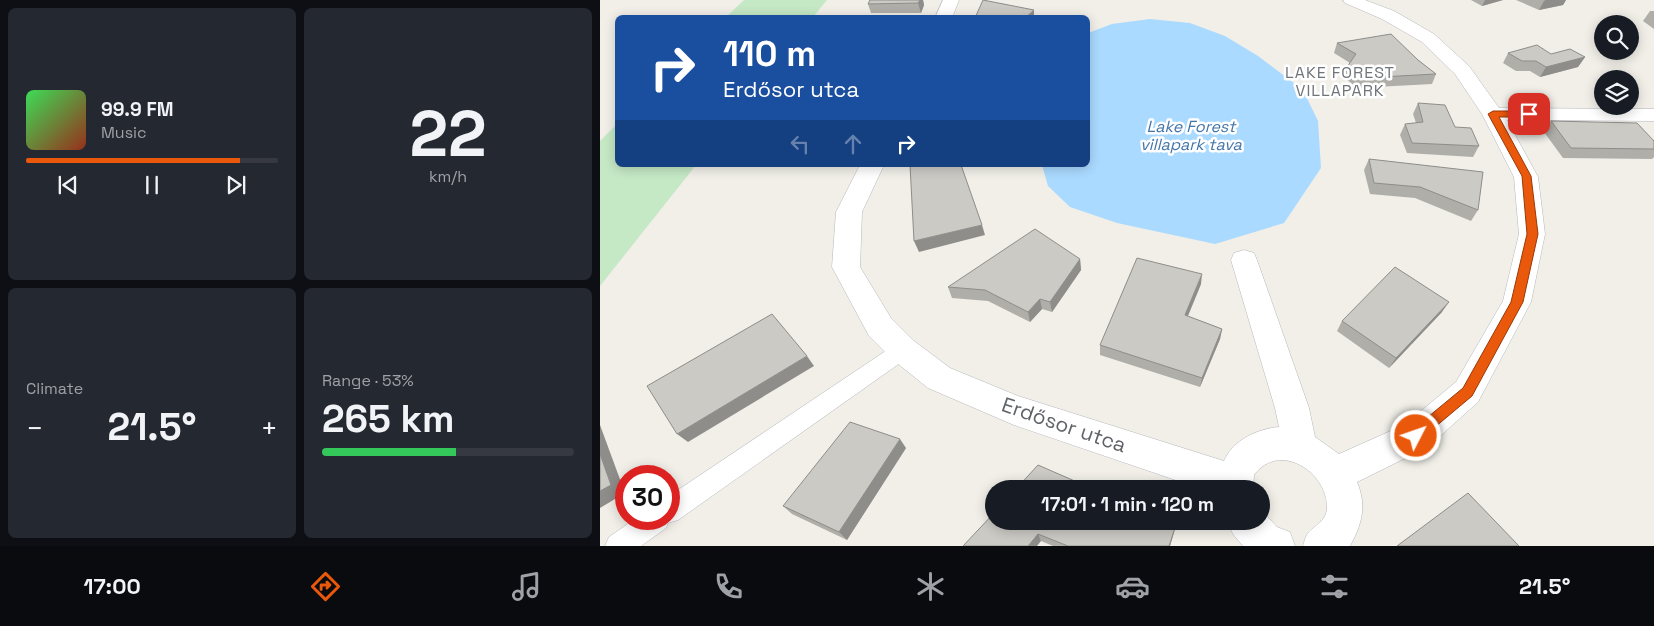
<!DOCTYPE html>
<meta charset="utf-8">
<style>
body{margin:0;font-family:"Space Grotesk",sans-serif;background:#242831;color:#f1f3f6;height:100vh;display:flex;flex-direction:column;font-size:19px;white-space:nowrap}
*{box-sizing:border-box;margin:0}
p{font-size:16px;color:#9ea1a6}
.icon{flex:none;width:28px;height:28px;fill:none;stroke:currentColor;stroke-width:2;stroke-linecap:round;stroke-linejoin:round}
.map{position:relative;flex:1;overflow:hidden}
.sheet{display:flex;flex-direction:column;gap:8px;padding:8px;background:#0d0f14;width:600px}
.sheet>*{flex:none}
.banner{position:absolute;left:15px;top:15px;width:475px;height:152px;border-radius:8px;box-shadow:0 2px 12px #0003;background:#1a4fa0;color:#fff;overflow:hidden}
.buttons{position:absolute;left:994px;top:15px;display:grid;gap:10px}
.buttons a{display:grid;place-items:center;width:45px;height:45px;border-radius:50%;background:#171b24;box-shadow:0 2px 12px #0003;font-size:25px}
.speed{position:absolute;left:15px;top:465px;display:flex;gap:10px;font-size:25px;font-weight:700;text-align:center}
.speed>*{display:grid;place-content:center;width:65px;height:65px;border-radius:50%;background:#171b24;box-shadow:0 2px 12px #0003;line-height:1}
.speed .limit{border:8px solid #d22;background:#fff;color:#111}
.pin{position:absolute;display:grid;place-items:center;width:42px;height:42px;color:#fff;margin:-21px;border-radius:10px;box-shadow:0 2px 8px #0006}
.me{position:absolute;width:55px;margin:-28px;rotate:49deg;stroke-linejoin:round;filter:drop-shadow(0 0 4px #0008)}
.turn{display:flex;align-items:center;gap:18px;height:105px;padding:0 25px;font-size:22px}
.turn .icon{width:65px;height:65px;stroke-width:2.5}
.turn b{display:block;font-size:35px;line-height:42px}
.lanes{display:flex;align-items:center;height:48px;padding:0 25px;background:#0003;justify-content:center;gap:25px;direction:ltr}
.lanes .off{opacity:.35}
.big{font-size:38px;font-weight:700;line-height:1.1}
.sheet .widget{flex:1;display:flex;flex-direction:column;justify-content:center;gap:8px;min-width:0;padding:0 18px;border-radius:8px;background:#242831}
.sheet .dial{align-items:center;gap:0}
.dial b{font-size:65px;line-height:1}
.song{display:flex;align-items:center;gap:15px}
.cover{width:60px;height:60px;border-radius:8px;background:linear-gradient(135deg,hsl(130 70% 55%),hsl(10 70% 35%))}
.played{height:5px;border-radius:2px;background:linear-gradient(90deg,#ea580c 85%,#363941 85%)}
.keys{display:flex;justify-content:space-around;direction:ltr}
.heat{display:flex;justify-content:space-between;align-items:center;font-size:28px;direction:ltr}
.charge{height:8px;border-radius:4px;background:linear-gradient(90deg,#34c759 53%,#363941 0)}
.sheet .tiles{flex:1;display:grid;gap:8px;grid-template-columns:repeat(2,1fr)}
.trip{position:absolute;left:385px;top:480px;width:285px;height:50px;border-radius:25px;background:#171b24;box-shadow:0 2px 12px #0003;font-weight:700;line-height:50px;text-align:center}
.dock{display:flex;height:80px;justify-content:space-around;align-items:center;background:#090b0e;color:#9ea1a6}
.dock .icon{width:35px;height:35px}
.dock .active{color:#ea580c}
.dock b{font-size:22px;color:#f1f3f6}
main{display:flex;flex:1;min-height:0}
.map>svg:first-child{display:block}
.green{fill:#c5e8c5}
.water{fill:#aadaff}
.lines{fill:none;stroke-linecap:round;stroke-linejoin:round}
.service-casing{stroke:#b5b8bc;stroke-width:1}
.minor-casing{stroke:#b5b8bc;stroke-width:1}
.service{fill:#fff;fill-rule:evenodd}
.minor{fill:#fff;fill-rule:evenodd}
.wall{fill:#afaea9}
.shaded-wall{fill:#8f8d8a}
.building{fill:#cccac5;stroke:#8f8d8a}
.route{fill:#ea580c;stroke:#983908}
.labels{text-anchor:middle;stroke-width:5;stroke-linejoin:round;paint-order:stroke}
.far-neighbourhood-label{font-size:16px;letter-spacing:1px;fill:#70757a;stroke:#fff}
.far-water-label{font-size:16px;font-style:italic;fill:#4174aa;stroke:#fff}
.near-street-label{font-size:21px;fill:#5f6368;stroke:#fff}
</style>
<main>
<section class="sheet">
<div class="tiles">
<div class="widget">
<div class="song"><i class="cover"></i><div><b>99.9 FM</b><p>Music</p></div></div>
<div class="played"></div>
<div class="keys"><svg class="icon" aria-label="previous" viewBox="0 0 24 24"><path d="M18 5L8 12l10 7zM5 5v14"/></svg><svg class="icon" aria-label="pause" viewBox="0 0 24 24"><path d="M8 5v14M16 5v14"/></svg><svg class="icon" aria-label="next" viewBox="0 0 24 24"><path d="M6 5l10 7-10 7zM19 5v14"/></svg></div>
</div>
<div class="widget dial"><b>22</b><p>km/h</p></div>
<div class="widget"><p>Climate</p>
<div class="heat"><a>−</a><b class="big">21.5°</b><a>+</a></div>
</div>
<div class="widget"><p>Range · 53%</p><b class="big">265 km</b><div class="charge"></div></div>
</div>
</section>
<div class="map">
<svg width="1054" height="546" viewBox="0 0 1054 546">
<rect width="100%" height="100%" fill="#f1efe8"/>
<g class="green">
<path d="M144 0H227L213 17H126Z"/>
<path d="M17 124 18 165H96L0 286V141Z"/>
</g>
<path class="water" d="M550 19 590 23 625 36 658 56 703 90 718 121 721 168 684 223 615 244 517 223 470 207 448 186 442 165H488V33L512 24Z"/>
<g class="lines">
<defs>
<path id="service" d="M303 341 310 344 313 350 310 356 78 520 68 523 66 528 41 546H5L9 537 35 519H69V496L296 344Z"/>
<g id="minor">
<path d="M343 0H359L352 18H335Z"/>
<path d="M743 0H765L794 11 834 34 869 66 899 108 1054 109V121L907 120 938 177 945 234 931 302 878 402 828 447 757 482C767 506 762 524 750 546H703C704 542 706 535 709 532 717 524 726 521 727 508 728 473 680 440 654 475L653 489H602L414 425 328 388 292 359 269 336 232 267 236 212 260 165H284L262 212 260 267 291 318 314 341 350 368 418 396 624 461C633 440 657 429 679 427L675 408 631 260 634 253 644 250 654 253 657 260 709 408 715 437 739 454 804 425 856 382 903 301 919 234 914 177 882 114 855 74 822 42 782 19 745 3Z"/>
<path d="M661 510 677 527 690 532 695 546H643L633 534 627 521H661Z"/>
</g>
</defs>
<use href="#service" class="service-casing"/>
<use href="#minor" class="minor-casing"/>
<use href="#service" class="service"/>
<use href="#minor" class="minor"/>
</g>
<g class="wall">
<path d="M270 0H323L324 5 321 13H271L268 4Z"/>
<path d="M871 0H903L882 6Z"/>
<path d="M916 0H966L963 5 939 10Z"/>
<path d="M1050 11H1054V29L1043 21Z"/>
<path d="M737 43 818 60 836 74 832 84 757 88 744 77 747 67 750 63 734 53Z"/>
<path d="M908 53 951 54 985 57 978 67 940 77 930 71H916L903 63Z"/>
<path d="M818 103 855 127 879 146 873 157 807 153 800 135 805 124 816 123 813 114Z"/>
<path d="M951 121 1054 141V157L1052 159 963 158 944 132Z"/>
<path d="M769 159 878 210 871 221 815 198 770 194 764 170Z"/>
<path d="M480 259 481 270 452 312 442 309 430 322 388 301 352 298 348 287Z"/>
<path d="M601 284 588 316 622 329 620 339 600 387 500 355V345Z"/>
<path d="M842 312 789 368 737 331 742 321Z"/>
<path d="M306 448 247 540 192 514 183 506Z"/>
<path d="M394 513 574 532 570 546H453L441 541Z"/>
</g>
<g class="shaded-wall">
<path d="M320 0H323L324 5 321 13 318 3Z"/>
<path d="M885 0H903L882 6Z"/>
<path d="M946 0H966L963 5 939 10 944 1Z"/>
<path d="M434 10V18H425Z"/>
<path d="M985 57 978 67 940 77 946 67Z"/>
<path d="M382 225 385 235 319 252 314 241Z"/>
<path d="M480 259 481 270 452 312 450 302Z"/>
<path d="M602 274 601 284 584 325 585 315Z"/>
<path d="M440 299 442 309 430 322 428 312Z"/>
<path d="M849 302 842 312 789 368 796 358Z"/>
<path d="M622 329 620 339 600 387 602 378Z"/>
<path d="M207 356 214 366 88 442 77 434Z"/>
<path d="M0 425 25 493 0 508Z"/>
<path d="M300 439 306 448 247 540 239 532Z"/>
<path d="M576 525 570 546H569Z"/>
<path d="M438 534 441 541 437 546H428Z"/>
</g>
<g class="building">
<path d="M270 0H320L318 3 268 4Z"/>
<path d="M383 0 434 10 425 18H375Z"/>
<path d="M791 34 818 60 836 74 761 78 747 67 756 54 737 43Z"/>
<path d="M937 45 951 54 970 49 985 57 946 67 936 61H922L908 53Z"/>
<path d="M818 103 845 105 855 127 871 128 879 146 812 143 805 124 823 122Z"/>
<path d="M951 121 1037 123 1054 141V149L971 148Z"/>
<path d="M769 159 883 172 878 210 820 187 774 183Z"/>
<path d="M310 165H361L382 225 314 241Z"/>
<path d="M435 229 480 259 450 302 440 299 428 312 385 290 348 287Z"/>
<path d="M537 258 602 274 585 315 622 329 602 378 500 345Z"/>
<path d="M795 267 849 302 796 358 742 321Z"/>
<path d="M172 314 207 356 77 434 47 386Z"/>
<path d="M250 422 300 439 239 532 183 506Z"/>
<path d="M0 454 11 485 0 491Z"/>
<path d="M438 465 493 489H416Z"/>
<path d="M868 493 919 546H797Z"/>
<path d="M394 513V521H567L576 525 569 546H468L438 534 428 546H363Z"/>
</g>
<path class="route" d="M893 111H929L933 114 929 117H899L931 176 938 234 923 302 872 396 816 443 811 441 809 436 811 431 863 388 911 302 927 234 922 176 888 114Z"/>
<g class="labels">
<g class="far-neighbourhood-label">
<text x="740" y="78">LAKE FOREST<tspan x="740" dy="18">VILLAPARK</tspan></text>
</g>
<g class="far-water-label">
<text x="591" y="132">Lake Forest<tspan x="591" dy="18">villapark tava</tspan></text>
</g>
<g class="near-street-label">
<text transform="translate(464 425) rotate(19)" y="7">Erdősor utca</text>
</g>
</g>
</svg>
<div class="buttons">
<a><svg class="icon" aria-label="search" viewBox="0 0 24 24"><circle cx="10" cy="10" r="6"/><path d="M15 15l6 6"/></svg></a>
<a><svg class="icon" aria-label="layers" viewBox="0 0 24 24"><path d="M12 4l9 5-9 5-9-5zM3 14l9 5 9-5"/></svg></a>
</div>
<div class="speed"><div class="limit">30</div></div>
<div class="pin" style="left:929px;top:114px;background:#d93025"><svg class="icon" aria-label="arrive" viewBox="0 0 24 24"><path d="M6 21V4h12l-3 4 3 4H6"/></svg></div>
<svg class="me" style="left:816px;top:436px" viewBox="-20 -20 40 40"><circle r="17" fill="#ea580c" stroke="#fff" stroke-width="3"/><path d="M0-11L8 9 0 5-8 9z" fill="#fff"/></svg>
<div class="trip">17:01 · 1 min · 120 m</div>
<div class="banner">
<div class="turn"><svg class="icon" aria-label="right" viewBox="0 0 24 24"><path d="M7 20v-9h11M14 6l5 5-5 5"/></svg><div><b>110 m</b>Erdősor utca</div></div>
<div class="lanes"><svg class="icon off" aria-label="left" viewBox="0 0 24 24"><path d="M17 20v-9H6M10 6l-5 5 5 5"/></svg><svg class="icon off" aria-label="ahead" viewBox="0 0 24 24"><path d="M12 20V5M6 11l6-6 6 6"/></svg><svg class="icon" aria-label="right" viewBox="0 0 24 24"><path d="M7 20v-9h11M14 6l5 5-5 5"/></svg></div>
</div>
</div>
</main>
<nav class="dock">
<b>17:00</b>
<svg class="icon active" aria-label="directions" viewBox="0 0 24 24"><path d="M12 3l9 9-9 9-9-9zM9 14v-3h6M13 9l2 2-2 2"/></svg>
<svg class="icon" aria-label="music" viewBox="0 0 24 24"><path d="M9 18V5l10-2v13"/><circle cx="6" cy="18" r="3"/><circle cx="16" cy="16" r="3"/></svg>
<svg class="icon" aria-label="phone" viewBox="0 0 24 24"><path d="M5 4h4l2 5-3 2q2 4 5 5l2-3 5 2v4C11 20 4 13 5 4z"/></svg>
<svg class="icon" aria-label="climate" viewBox="0 0 24 24"><path d="M12 3v18M4 7l16 10M4 17L20 7"/></svg>
<svg class="icon" aria-label="car" viewBox="0 0 24 24"><path d="M5 17H2v-5l4-1 3-4h7l3 4 3 1v5h-3M9 17h6M6 11h13"/><circle cx="7" cy="17" r="2"/><circle cx="17" cy="17" r="2"/></svg>
<svg class="icon" aria-label="filters" viewBox="0 0 24 24"><path d="M4 7h16M4 17h16"/><circle cx="9" cy="7" r="2"/><circle cx="15" cy="17" r="2"/></svg>
<b>21.5°</b>
</nav>
